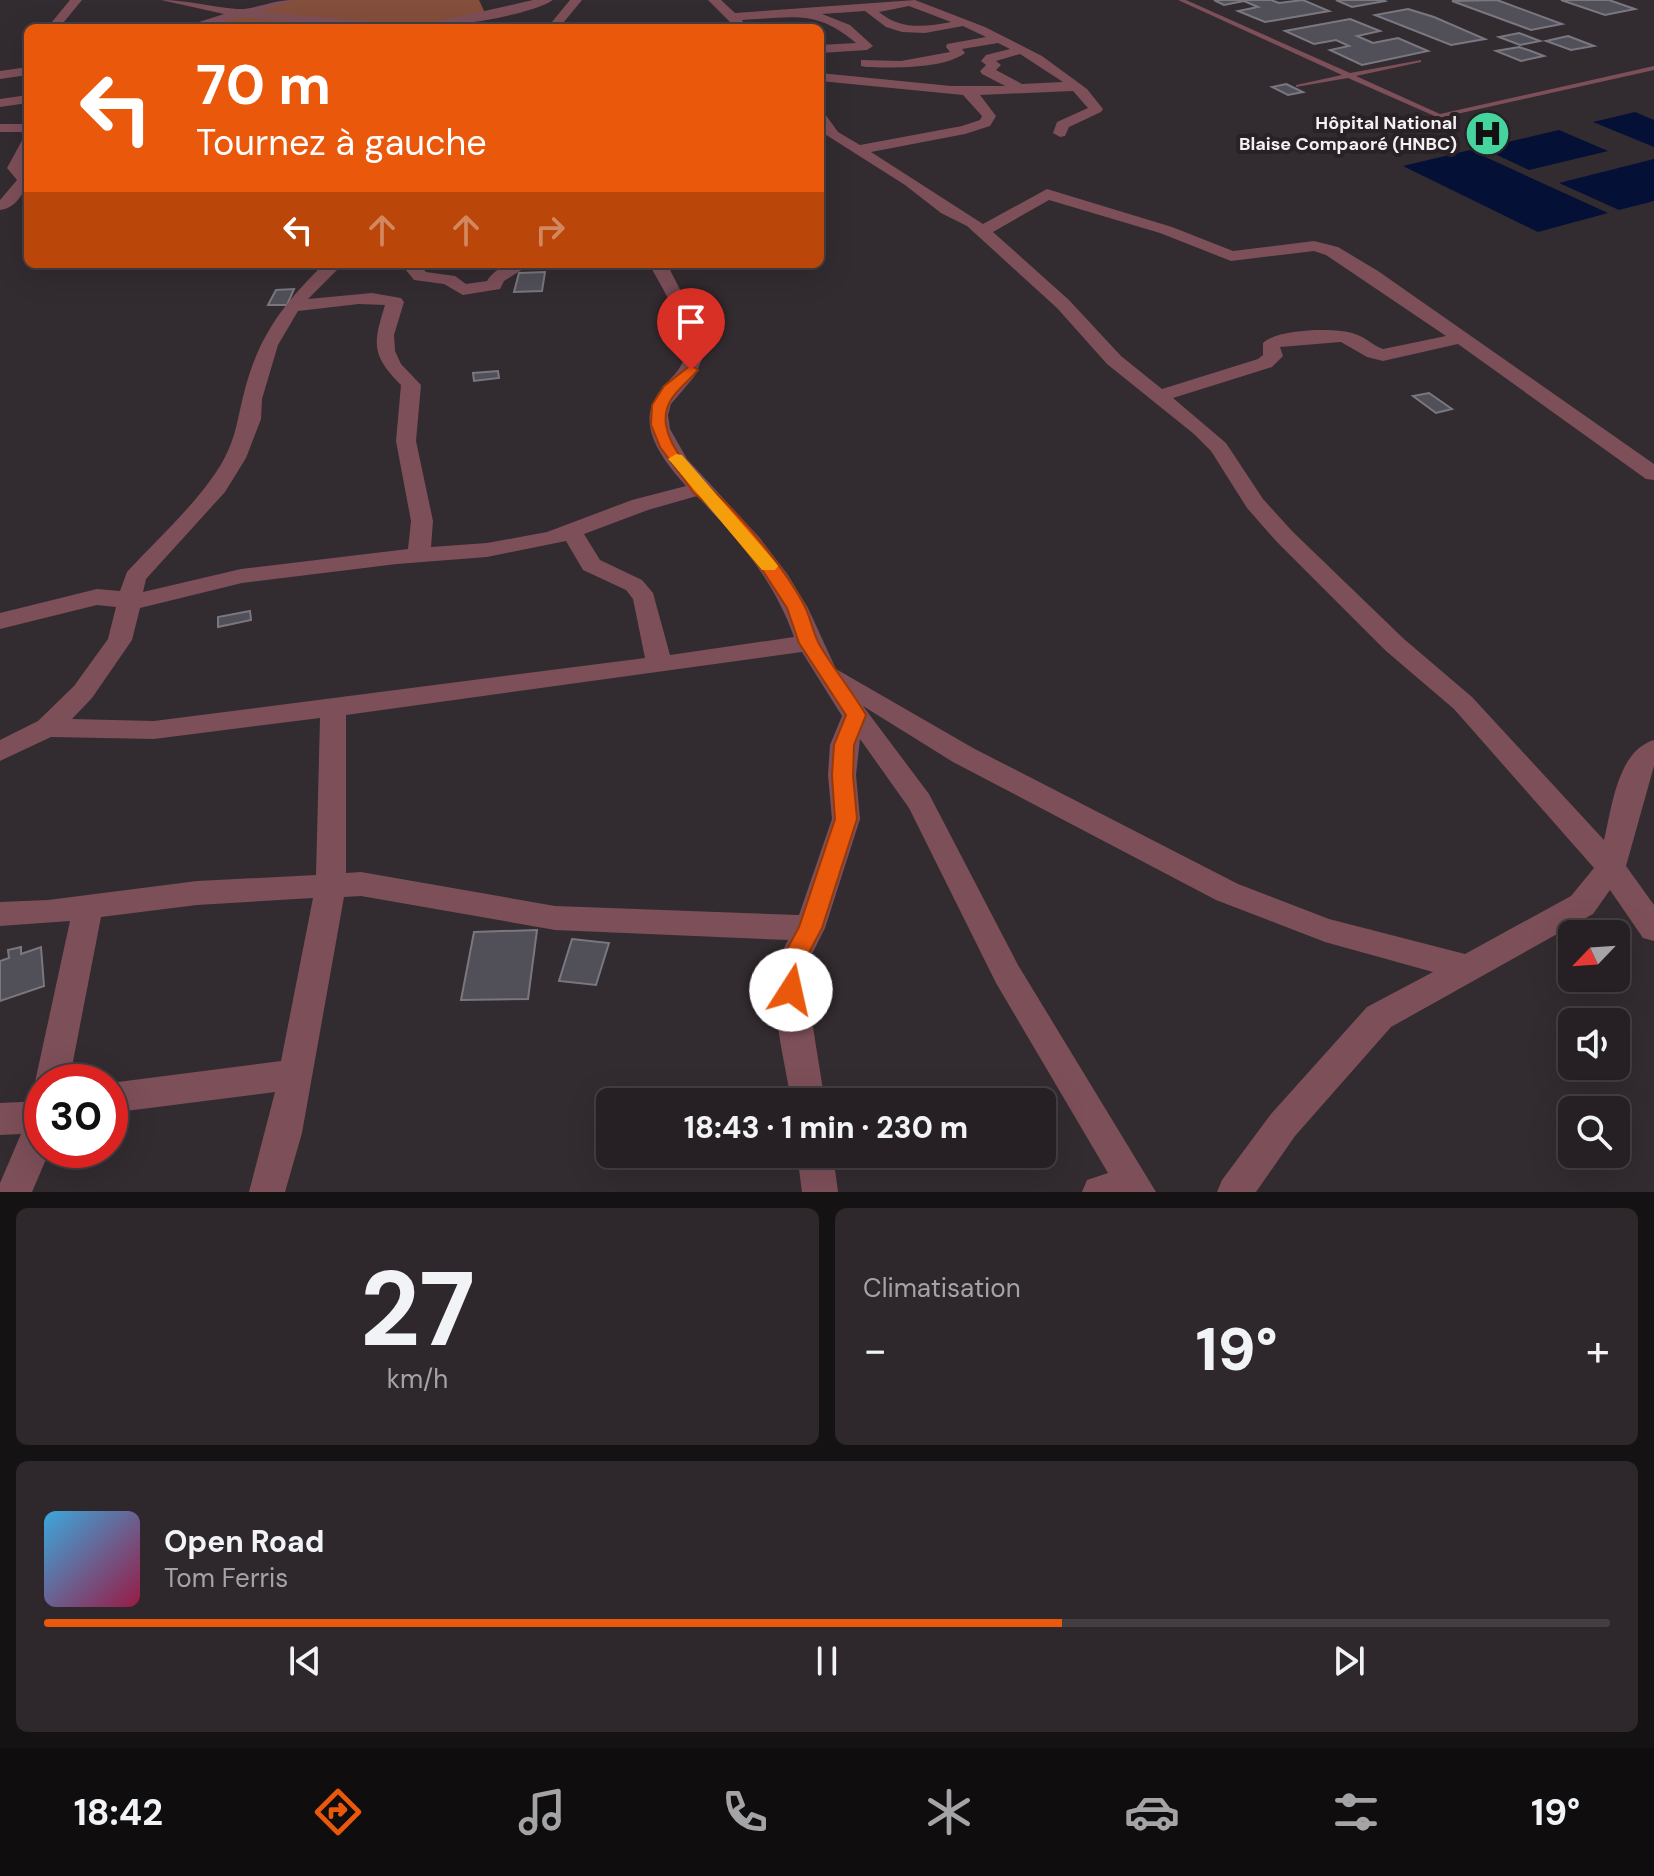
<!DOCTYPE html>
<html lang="fr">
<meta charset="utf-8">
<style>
body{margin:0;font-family:"DM Sans",sans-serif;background:#2e282c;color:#f1f3f6;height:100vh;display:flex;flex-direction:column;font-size:30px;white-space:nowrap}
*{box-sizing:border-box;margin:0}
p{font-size:26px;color:#a4a3a6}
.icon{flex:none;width:44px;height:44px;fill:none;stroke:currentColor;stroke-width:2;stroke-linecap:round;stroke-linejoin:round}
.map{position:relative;height:1192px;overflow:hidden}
.panel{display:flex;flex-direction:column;gap:16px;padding:16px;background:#151214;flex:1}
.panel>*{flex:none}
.banner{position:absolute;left:24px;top:24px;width:800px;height:244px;border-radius:12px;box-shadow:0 8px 32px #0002,0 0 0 2px #423e41;background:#ea580c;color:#fff;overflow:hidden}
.needle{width:52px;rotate:245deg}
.fabs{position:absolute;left:1558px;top:920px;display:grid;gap:16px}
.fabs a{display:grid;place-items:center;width:72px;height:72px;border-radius:12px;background:#262024;box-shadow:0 8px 32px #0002,0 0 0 2px #423e41;font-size:40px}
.speed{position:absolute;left:24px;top:1064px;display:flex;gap:16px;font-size:40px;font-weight:700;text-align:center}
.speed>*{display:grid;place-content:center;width:104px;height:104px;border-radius:50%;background:#262024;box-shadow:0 8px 32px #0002,0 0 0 2px #423e41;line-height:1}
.speed .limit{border:12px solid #d22;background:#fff;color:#111}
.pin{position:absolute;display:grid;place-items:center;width:68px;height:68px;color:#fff;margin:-82px -34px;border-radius:50% 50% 50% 0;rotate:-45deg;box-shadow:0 0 8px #0007}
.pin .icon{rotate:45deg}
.me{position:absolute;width:88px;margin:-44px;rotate:10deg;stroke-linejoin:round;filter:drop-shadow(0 0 6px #0008)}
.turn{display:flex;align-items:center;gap:28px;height:168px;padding:0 40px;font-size:36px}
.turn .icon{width:104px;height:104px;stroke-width:2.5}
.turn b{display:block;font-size:56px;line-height:68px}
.lanes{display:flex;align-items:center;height:76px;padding:0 40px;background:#0003;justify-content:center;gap:40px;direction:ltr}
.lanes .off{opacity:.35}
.big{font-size:60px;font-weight:800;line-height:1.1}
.panel .card{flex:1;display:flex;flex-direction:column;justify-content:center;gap:12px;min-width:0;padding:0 28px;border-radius:12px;background:#2e282c}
.panel .dial{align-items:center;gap:0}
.dial b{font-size:104px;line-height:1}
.song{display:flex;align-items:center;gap:24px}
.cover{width:96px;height:96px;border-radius:12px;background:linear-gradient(135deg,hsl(200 70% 55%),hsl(340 70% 35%))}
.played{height:8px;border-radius:4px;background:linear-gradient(90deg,#ea580c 65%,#423e41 65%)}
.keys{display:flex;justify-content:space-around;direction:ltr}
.heat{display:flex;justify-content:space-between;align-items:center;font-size:44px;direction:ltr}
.panel .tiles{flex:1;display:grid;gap:16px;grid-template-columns:1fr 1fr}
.card:last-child{grid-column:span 2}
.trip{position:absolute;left:596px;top:1088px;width:460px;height:80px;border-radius:12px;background:#262024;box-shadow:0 8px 32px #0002,0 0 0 2px #423e41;font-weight:800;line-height:80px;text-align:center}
.menu{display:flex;height:128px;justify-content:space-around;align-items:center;background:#0f0d0e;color:#a4a3a6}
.menu .icon{width:56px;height:56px}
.menu .on{color:#ea580c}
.menu b{font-size:36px;color:#f1f3f6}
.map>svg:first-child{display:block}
.forest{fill:#844f3c}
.water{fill:#051037}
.building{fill:#514f57;stroke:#7a7780;stroke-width:2}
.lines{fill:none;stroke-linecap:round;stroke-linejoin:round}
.service{fill:#7d4f59;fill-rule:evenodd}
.minor{fill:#7d4f59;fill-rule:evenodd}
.route{fill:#ea580c;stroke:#983908;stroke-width:2}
.slow{fill:#f59e0b}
.labels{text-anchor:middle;stroke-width:8;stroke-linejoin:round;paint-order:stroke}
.far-poi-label{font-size:18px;font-weight:bold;fill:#f4eff3;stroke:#282126;text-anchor:end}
</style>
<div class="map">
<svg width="1654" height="1192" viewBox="0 0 1654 1192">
<rect width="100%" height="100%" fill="#322b30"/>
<path class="forest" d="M290 0H479L486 15 431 27 343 22 330 28 197 26Z"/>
<g class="water">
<path d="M1635 112 1654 120V147L1593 122Z"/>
<path d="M1559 130 1608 151 1529 170 1482 148Z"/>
<path d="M1470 150 1608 213 1538 232 1403 166Z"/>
<path d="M1654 159V201L1619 210 1559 183Z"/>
</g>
<g class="building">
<path d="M1214 0H1271L1279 3 1303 0 1329 11 1265 22 1238 11 1258 7 1244 1 1224 5Z"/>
<path d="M1336 0H1383L1385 1 1352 7Z"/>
<path d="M1497 0 1562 24 1531 30 1452 1Z"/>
<path d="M1561 0H1609L1635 9 1605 15Z"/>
<path d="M1408 9 1434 17 1485 39 1451 45 1375 15Z"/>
<path d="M1350 19 1380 31 1357 36 1373 43 1398 38 1428 51 1362 65 1330 50 1349 46 1336 40 1314 44 1285 31Z"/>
<path d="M1519 33 1540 41 1520 45 1499 37Z"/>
<path d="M1568 36 1594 46 1571 50 1546 41Z"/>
<path d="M1519 47 1531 51 1544 56 1521 61 1496 51Z"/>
<path d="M1286 84 1303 92 1288 95 1272 87Z"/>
<path d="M545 272 542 291 514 292 519 273Z"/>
<path d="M294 289 287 305H268L276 290Z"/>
<path d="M498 371 499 378 474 381 473 373Z"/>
<path d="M1429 393 1452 409 1436 413 1413 396Z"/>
<path d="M250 611 251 620 218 627V617Z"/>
<path d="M537 930 528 999 461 1000 474 932Z"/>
<path d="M572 939 609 943 596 985 559 981Z"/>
<path d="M21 947V954L41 947 44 986 0 1001V961L9 958 8 950Z"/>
</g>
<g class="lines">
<path class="service" d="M1178 0H1186L1350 73 1421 60V62L1356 76 1440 114 1654 66V70L1439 118 1348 78 1296 87V85L1342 75Z"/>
<g class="minor">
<path d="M70 0H82L59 28H47Z"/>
<path d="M161 0C187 0 211 7 237 9 253 10 273 0 293 0L259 12 399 24 405 28H359L240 17 200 28H180L224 14Z"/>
<path d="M533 0H553C527 17 442 28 409 28Z"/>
<path d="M570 0H582L559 28H547Z"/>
<path d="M708 0H721L735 13 915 0 985 27 1042 56 1087 89 1103 109 1101 112 1069 127 1065 136 1060 137 1053 133 1057 122 1088 108 1073 91 980 95 996 116 990 126 965 134 871 152 983 224 1047 189 1172 227 1233 251 1314 241 1338 247 1378 271 1654 464V480L1646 479 1458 344 1383 361 1367 357 1341 342 1280 347 1283 356 1272 367 1173 398 1226 443 1263 499 1292 531 1404 639 1472 697 1604 840C1612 808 1617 751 1654 740V766L1626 866 1654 905V941L1643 938 1610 890 1593 914 1391 1027 1295 1136 1256 1192H1217L1222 1180 1271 1114 1367 1007 1433 972 1325 942 1216 900 953 762 863 706 929 794 1018 965 1156 1192H1082L1087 1180 1108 1173 996 983 909 808 860 739 856 775 860 819 825 928 809 960 807 990 825 1102H791C784 1051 762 987 788 940L555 930 361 896 344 897 302 1133 285 1192H249L275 1092 110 1113V1083L281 1061 313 898 197 905 101 917 69 1082H42L40 1093 35 1082 70 921 0 926V902L48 900 197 881 316 875 320 718 154 739 51 737 0 761V740L38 721 74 686 108 639 116 607 97 605 0 629V613L97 589 120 591 127 572C159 537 199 502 223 461 236 437 237 421 243 397 257 338 282 305 324 264H343L308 299 372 293 401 298 404 302 394 335 395 351 401 364 421 385 416 441 433 521 431 547 487 543 547 532 632 500 686 486C662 459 633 423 661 390 670 378 682 370 685 355 689 330 661 286 649 264H667L696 321 705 353 694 377 671 404 668 415 670 429 687 459 759 537 788 575 808 608 836 669 973 748 1238 884 1329 919 1465 954 1571 896 1594 868 1454 709 1386 651 1276 541 1247 508 1211 451 1194 434 1107 364 1057 308 967 226 941 213 905 185 820 131V113L825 114 838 132 860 145 962 126 980 120 982 116 963 95 820 81V73L951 86H1005L982 74 980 71 986 65 981 61 986 55 1010 49 998 43 962 49 965 53C944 69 893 68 866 67L861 66V60L901 61 950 52 946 47 947 44 986 37 963 26 925 33 902 32 886 27 865 11 822 14 850 25 873 46 867 50 820 53V45L856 43C816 8 790 18 742 20L746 28H736ZM909 6 951 22C925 27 900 30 879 12ZM1020 54 1063 82 1022 84 996 70 1001 65 996 61ZM1049 200 1160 233 1231 261 1314 251 1326 255 1446 336 1383 349C1373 346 1366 337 1355 334 1336 327 1277 329 1263 343V355L1258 359 1162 389 1121 356 1069 300 993 232ZM359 304 385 305C373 344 371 355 401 385L396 441 411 521 408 549 241 569 143 592 146 579 225 492 246 458 261 419 262 399 278 345 298 311ZM697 496C738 539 774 580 794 637L670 655 653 593 642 580 600 560 584 534 648 510ZM566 541 583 570 626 590 633 599 645 658 154 721 72 719 92 698 132 640 140 608 242 583 397 564 487 557ZM802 652 842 716 830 745 828 775 832 819 799 915 555 906 361 872 346 873V715Z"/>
<path d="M28 67V75L0 79V71Z"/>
<path d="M28 95V103L0 107V99Z"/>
<path d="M0 124H28V156L23 168 28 174C28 189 16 209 0 210V200L17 180 7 168 25 135 21 132H0Z"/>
<path d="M401 264H419L426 272 455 276 466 284 487 281C495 267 514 261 528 266L504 281 500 289 463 295 444 284 414 280Z"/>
<path d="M42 1101V1150H50L32 1192H0V1183L21 1134 0 1135V1103Z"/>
<path d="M797 1154H833L838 1192H802Z"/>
</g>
</g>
<path class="route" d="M691 365 698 370C684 387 662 398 666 425 671 456 704 482 725 502 752 530 789 574 806 609 811 620 813 633 819 644 833 668 852 691 866 715L854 745 853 775 857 819 822 928 805 960 803 990 799 997 791 1000 782 997 778 990 781 960 799 927 835 819 832 775 834 745 846 715 799 643 787 608 763 571 713 509 694 493 660 447 651 425 652 405 664 386Z"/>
<path class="slow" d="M676 454 682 455 775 562 778 566 775 570H762L671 462 668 459Z"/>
<defs>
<symbol id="hospital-disc" viewBox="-11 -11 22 22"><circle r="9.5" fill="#46d49e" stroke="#282126"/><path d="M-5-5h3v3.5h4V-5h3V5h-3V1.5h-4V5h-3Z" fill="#111"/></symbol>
</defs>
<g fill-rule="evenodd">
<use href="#hospital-disc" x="1462" y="108" width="51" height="51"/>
</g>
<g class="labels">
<g class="far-poi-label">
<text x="1457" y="129">Hôpital National<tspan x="1457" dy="21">Blaise Compaoré (HNBC)</tspan></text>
</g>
</g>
</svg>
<div class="fabs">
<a><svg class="needle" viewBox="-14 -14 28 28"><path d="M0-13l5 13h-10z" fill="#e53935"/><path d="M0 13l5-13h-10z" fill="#a4a3a6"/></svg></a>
<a><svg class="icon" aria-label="sound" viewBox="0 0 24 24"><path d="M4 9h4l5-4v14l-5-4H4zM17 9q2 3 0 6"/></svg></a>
<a><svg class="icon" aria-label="search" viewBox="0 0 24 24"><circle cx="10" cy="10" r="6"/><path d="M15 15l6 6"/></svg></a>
</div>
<div class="speed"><div class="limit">30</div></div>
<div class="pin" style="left:691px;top:370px;background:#d93025"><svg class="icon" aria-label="arrive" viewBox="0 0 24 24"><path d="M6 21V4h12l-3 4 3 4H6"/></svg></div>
<svg class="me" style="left:791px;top:990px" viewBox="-20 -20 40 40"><circle r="19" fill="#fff"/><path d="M0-13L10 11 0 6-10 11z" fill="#ea580c"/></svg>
<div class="trip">18:43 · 1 min · 230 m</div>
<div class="banner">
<div class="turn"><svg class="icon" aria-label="left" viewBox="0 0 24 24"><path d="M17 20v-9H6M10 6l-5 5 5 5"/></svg><div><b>70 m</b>Tournez à gauche</div></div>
<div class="lanes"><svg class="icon" aria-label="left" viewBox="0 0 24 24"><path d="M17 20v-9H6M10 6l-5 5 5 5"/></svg><svg class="icon off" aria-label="ahead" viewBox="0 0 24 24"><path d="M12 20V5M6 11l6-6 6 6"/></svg><svg class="icon off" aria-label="ahead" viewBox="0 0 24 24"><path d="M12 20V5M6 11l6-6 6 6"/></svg><svg class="icon off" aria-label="right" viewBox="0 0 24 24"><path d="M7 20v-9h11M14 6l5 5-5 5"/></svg></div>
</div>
</div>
<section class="panel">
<div class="tiles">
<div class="card dial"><b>27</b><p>km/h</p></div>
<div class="card"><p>Climatisation</p>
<div class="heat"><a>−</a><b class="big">19°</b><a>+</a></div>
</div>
<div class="card">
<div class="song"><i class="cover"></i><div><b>Open Road</b><p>Tom Ferris</p></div></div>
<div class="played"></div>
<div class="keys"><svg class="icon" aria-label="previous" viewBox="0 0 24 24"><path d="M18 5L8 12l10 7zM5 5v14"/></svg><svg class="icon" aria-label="pause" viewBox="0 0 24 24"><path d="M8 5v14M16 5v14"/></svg><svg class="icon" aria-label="next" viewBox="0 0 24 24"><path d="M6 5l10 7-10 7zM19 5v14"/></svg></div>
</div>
</div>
</section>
<nav class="menu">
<b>18:42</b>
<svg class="icon on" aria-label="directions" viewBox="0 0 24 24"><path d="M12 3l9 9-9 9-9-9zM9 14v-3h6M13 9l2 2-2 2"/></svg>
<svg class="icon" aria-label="music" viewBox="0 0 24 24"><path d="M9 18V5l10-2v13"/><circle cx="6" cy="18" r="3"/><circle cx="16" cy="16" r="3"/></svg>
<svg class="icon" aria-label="phone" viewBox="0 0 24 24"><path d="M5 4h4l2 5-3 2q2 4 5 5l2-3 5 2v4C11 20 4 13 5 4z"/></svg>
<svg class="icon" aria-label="climate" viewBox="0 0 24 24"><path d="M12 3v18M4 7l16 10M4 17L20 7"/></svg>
<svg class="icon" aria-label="car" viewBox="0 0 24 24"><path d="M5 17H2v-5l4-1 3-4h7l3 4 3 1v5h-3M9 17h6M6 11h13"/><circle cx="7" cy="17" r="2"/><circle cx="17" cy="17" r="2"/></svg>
<svg class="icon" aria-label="filters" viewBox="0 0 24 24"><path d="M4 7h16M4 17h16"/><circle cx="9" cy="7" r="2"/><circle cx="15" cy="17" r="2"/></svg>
<b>19°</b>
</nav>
